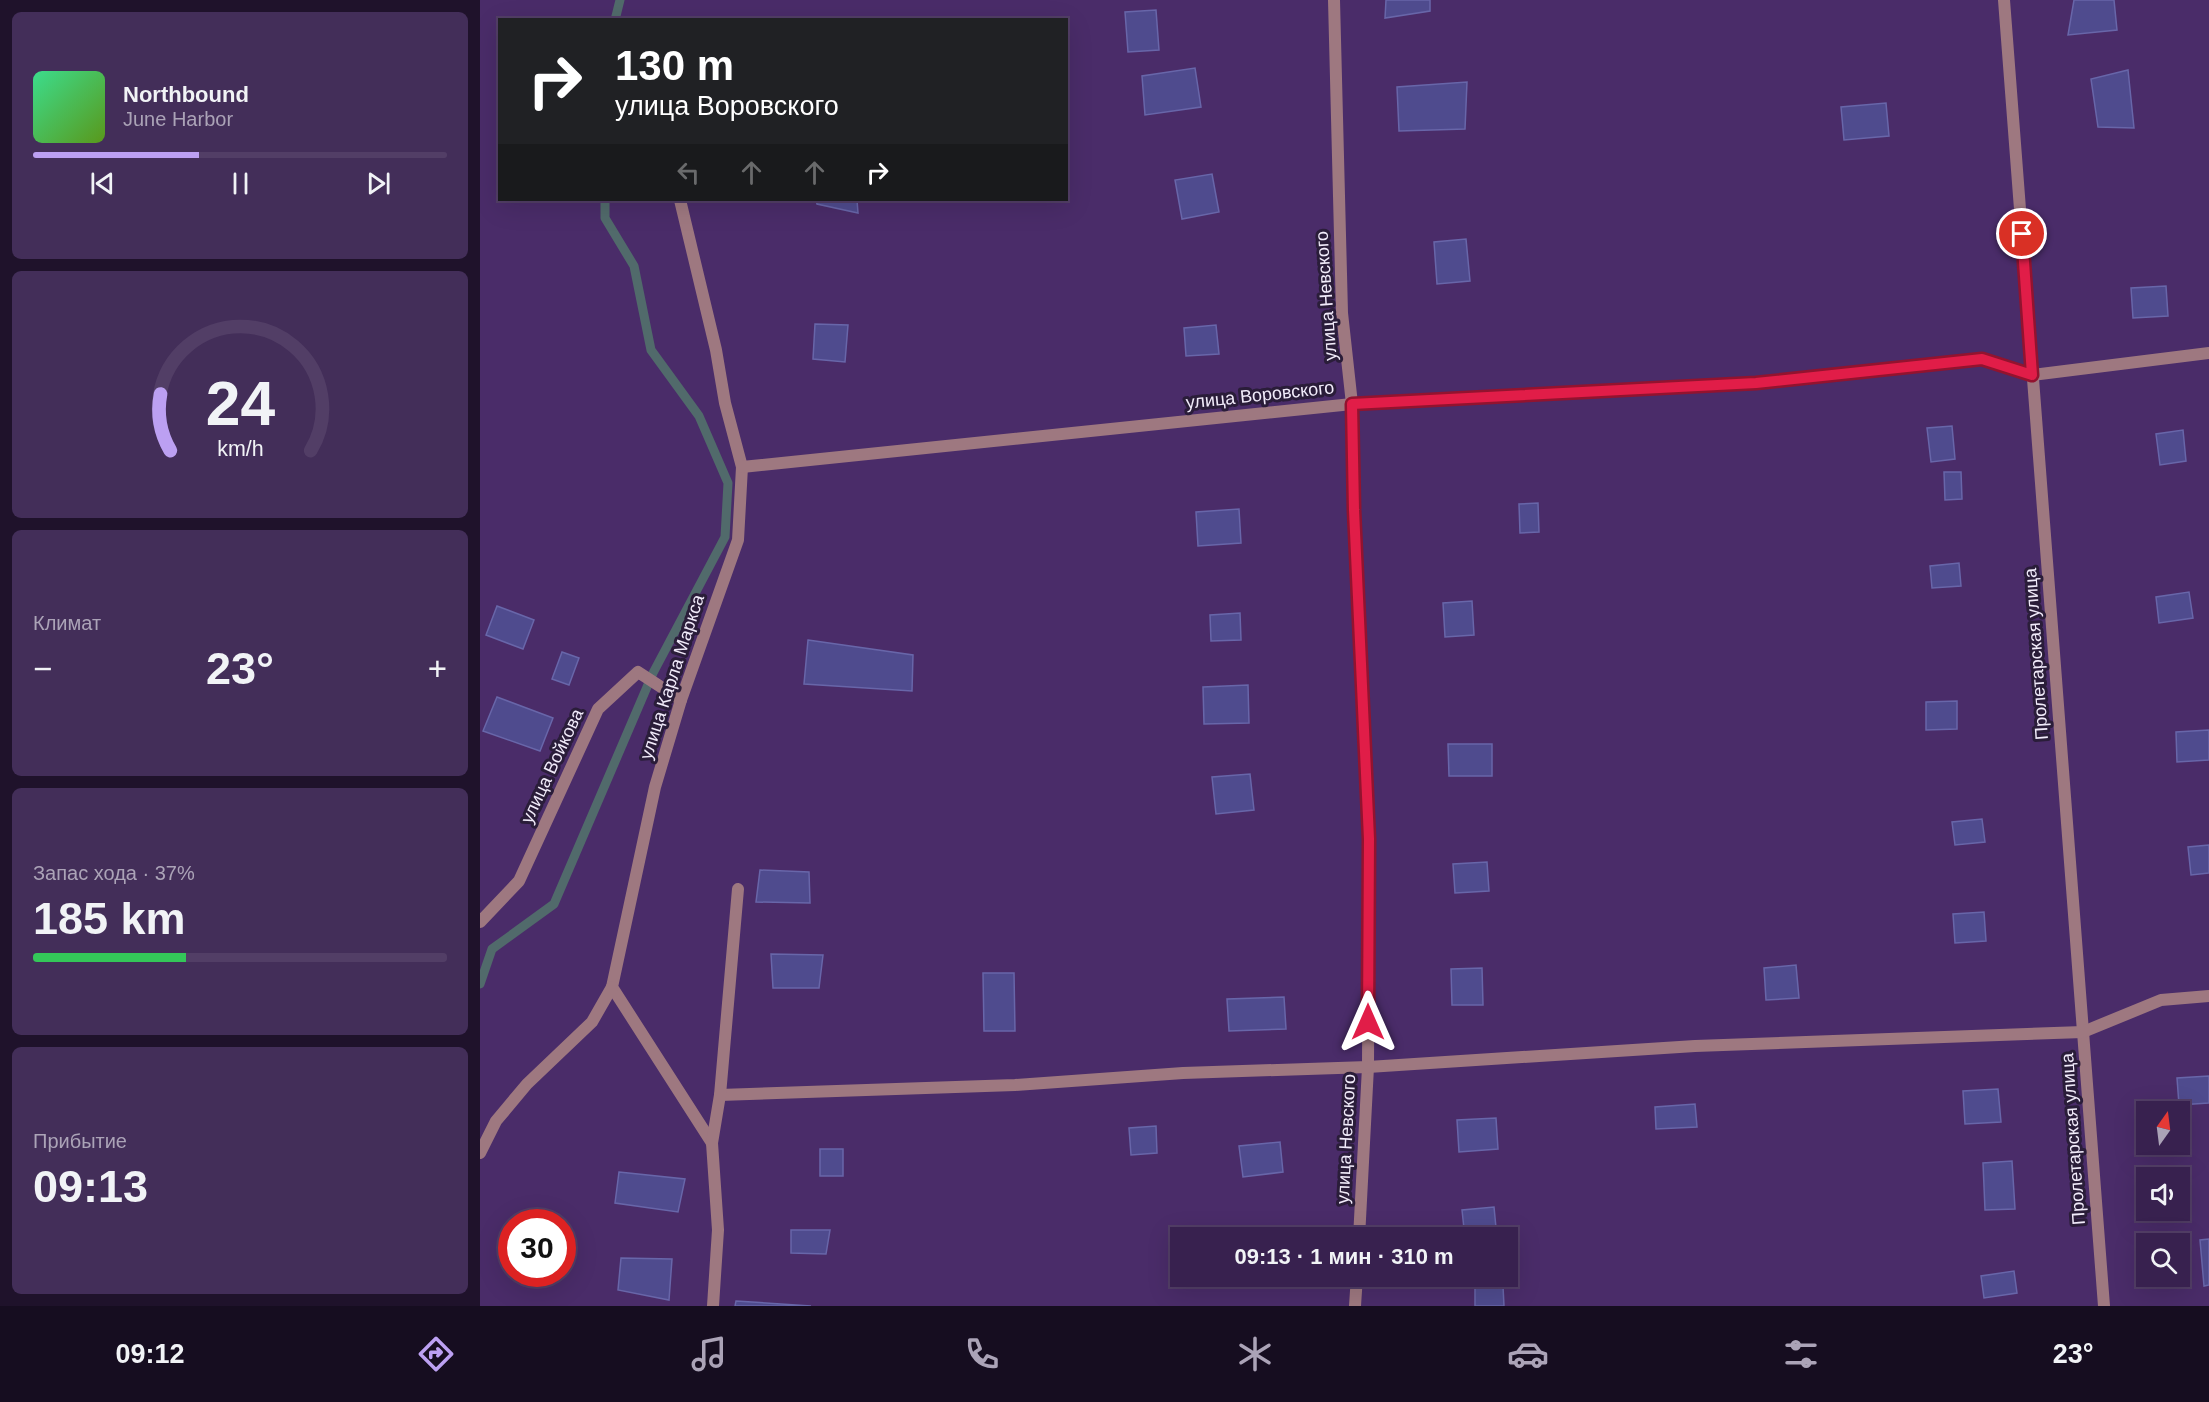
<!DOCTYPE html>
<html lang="ru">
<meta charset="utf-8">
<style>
body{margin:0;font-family:Helvetica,sans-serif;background:#432e59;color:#f1f3f6;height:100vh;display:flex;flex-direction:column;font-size:22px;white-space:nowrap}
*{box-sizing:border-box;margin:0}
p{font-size:20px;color:#aba3b7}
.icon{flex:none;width:33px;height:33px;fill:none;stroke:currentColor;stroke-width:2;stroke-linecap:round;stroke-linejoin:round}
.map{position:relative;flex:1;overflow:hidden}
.side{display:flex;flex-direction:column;gap:12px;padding:12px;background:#1f122b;width:480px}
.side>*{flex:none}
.hud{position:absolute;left:18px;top:18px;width:570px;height:183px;border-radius:0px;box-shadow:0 6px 24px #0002,0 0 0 2px #523e66;background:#202124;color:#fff;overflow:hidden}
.needle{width:39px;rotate:14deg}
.controls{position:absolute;left:1656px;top:1101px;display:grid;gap:12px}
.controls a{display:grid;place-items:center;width:54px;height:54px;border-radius:0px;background:#38214f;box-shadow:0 6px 24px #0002,0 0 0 2px #523e66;font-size:30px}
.speed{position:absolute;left:18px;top:1209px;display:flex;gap:12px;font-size:30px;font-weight:700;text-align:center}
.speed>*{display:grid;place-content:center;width:78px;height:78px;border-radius:50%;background:#38214f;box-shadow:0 6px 24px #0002,0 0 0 2px #523e66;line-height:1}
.speed .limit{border:9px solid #d22;background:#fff;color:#111}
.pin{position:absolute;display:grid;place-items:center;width:51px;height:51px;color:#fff;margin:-26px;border:3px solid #fff;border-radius:50%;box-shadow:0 2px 6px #0007}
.me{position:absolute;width:66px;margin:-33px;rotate:0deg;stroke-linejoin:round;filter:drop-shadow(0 0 4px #0008)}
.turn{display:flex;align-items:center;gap:21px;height:126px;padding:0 18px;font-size:27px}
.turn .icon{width:78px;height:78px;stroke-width:2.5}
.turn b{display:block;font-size:42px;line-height:51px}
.lanes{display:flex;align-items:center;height:57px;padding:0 18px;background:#0003;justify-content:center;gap:30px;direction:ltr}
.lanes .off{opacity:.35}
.big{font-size:45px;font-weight:800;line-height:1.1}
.side .card{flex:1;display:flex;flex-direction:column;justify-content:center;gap:9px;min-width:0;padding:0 21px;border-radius:9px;background:#432e59}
.side .dial{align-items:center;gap:0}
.dial svg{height:156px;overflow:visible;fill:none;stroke:#523e66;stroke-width:7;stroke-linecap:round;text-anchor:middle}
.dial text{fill:#f1f3f6;stroke:none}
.song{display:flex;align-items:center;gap:18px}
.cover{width:72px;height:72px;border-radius:9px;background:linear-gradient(135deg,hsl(150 70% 55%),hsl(90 70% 35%))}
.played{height:6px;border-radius:3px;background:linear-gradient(90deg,#bca0f2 40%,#523e66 40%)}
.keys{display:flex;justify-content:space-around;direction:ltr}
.heat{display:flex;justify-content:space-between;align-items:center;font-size:33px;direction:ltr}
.charge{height:9px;border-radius:4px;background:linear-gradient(90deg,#34c759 37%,#523e66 0)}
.trip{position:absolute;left:690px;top:1227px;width:348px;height:60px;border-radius:0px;background:#38214f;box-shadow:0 6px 24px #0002,0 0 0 2px #523e66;font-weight:800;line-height:60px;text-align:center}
.tabs{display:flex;height:96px;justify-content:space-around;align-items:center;background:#160d20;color:#aba3b7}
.tabs .icon{width:42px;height:42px}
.tabs .on{color:#bca0f2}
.tabs b{font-size:27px;color:#f1f3f6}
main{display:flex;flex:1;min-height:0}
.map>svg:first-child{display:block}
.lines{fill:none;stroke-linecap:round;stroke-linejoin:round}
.stream{stroke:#516a6b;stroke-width:9}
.building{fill:#4f4b8e;stroke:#6866a9;stroke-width:1.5}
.street{stroke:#9e7880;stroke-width:12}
.route-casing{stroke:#92132f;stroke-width:15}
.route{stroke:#e11d48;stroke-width:10}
.labels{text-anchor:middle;stroke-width:6;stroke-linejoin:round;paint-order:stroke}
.street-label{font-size:18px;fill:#f1ebfa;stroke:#2a1d39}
</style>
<main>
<section class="side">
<div class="card">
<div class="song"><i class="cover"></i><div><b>Northbound</b><p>June Harbor</p></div></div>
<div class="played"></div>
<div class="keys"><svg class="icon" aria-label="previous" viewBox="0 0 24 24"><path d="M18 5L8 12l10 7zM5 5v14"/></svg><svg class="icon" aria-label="pause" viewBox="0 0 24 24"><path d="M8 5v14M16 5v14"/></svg><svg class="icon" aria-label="next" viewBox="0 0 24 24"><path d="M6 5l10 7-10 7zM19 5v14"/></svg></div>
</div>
<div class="card dial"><svg viewBox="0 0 100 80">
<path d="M14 69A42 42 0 1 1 86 69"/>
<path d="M14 69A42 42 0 0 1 9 40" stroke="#bca0f2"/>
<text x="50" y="56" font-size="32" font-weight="700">24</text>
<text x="50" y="72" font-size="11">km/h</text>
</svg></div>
<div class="card"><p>Климат</p>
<div class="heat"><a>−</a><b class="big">23°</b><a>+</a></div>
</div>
<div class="card"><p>Запас хода · 37%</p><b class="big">185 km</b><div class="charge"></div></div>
<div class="card"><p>Прибытие</p><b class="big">09:13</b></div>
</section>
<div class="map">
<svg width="1729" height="1306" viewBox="0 0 1729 1306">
<rect width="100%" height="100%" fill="#4a2c69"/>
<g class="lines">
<g class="stream">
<path d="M135 20 140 0"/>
<path d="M0 984 12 949 74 904 173 673 245 537 248 483 219 416 171 350 154 266 125 218V200"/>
</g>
</g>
<g class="building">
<path d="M906 0H950V11L905 18Z"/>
<path d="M1594 0H1634L1637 30 1588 35Z"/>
<path d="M676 10 679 50 648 52 645 12Z"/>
<path d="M715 68 721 107 665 115 662 76Z"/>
<path d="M1648 70 1654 128 1618 127 1611 79Z"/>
<path d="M987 82 985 129 919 131 917 87Z"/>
<path d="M1406 103 1409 136 1364 140 1361 107Z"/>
<path d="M732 174 739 212 702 219 695 180Z"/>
<path d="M336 200H377L378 213 337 204Z"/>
<path d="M986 239 990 281 957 284 954 242Z"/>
<path d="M1686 286 1688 316 1653 318 1651 288Z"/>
<path d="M335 324 368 325 365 362 333 359Z"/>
<path d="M736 325 739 354 706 356 704 328Z"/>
<path d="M1472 426 1475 459 1451 462 1447 428Z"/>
<path d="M1703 430 1706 461 1680 465 1676 434Z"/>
<path d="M1464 472H1481L1482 499 1465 500Z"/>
<path d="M1058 503 1059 532 1040 533 1039 504Z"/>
<path d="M759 509 761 543 718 546 716 512Z"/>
<path d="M1479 563 1481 586 1452 588 1450 566Z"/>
<path d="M1709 592 1713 618 1679 623 1676 597Z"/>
<path d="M992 601 994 635 965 637 963 603Z"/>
<path d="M17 606 54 620 43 649 6 635Z"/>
<path d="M760 613 761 640 731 641 730 615Z"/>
<path d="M328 640 433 655 432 691 324 684Z"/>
<path d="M82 652 99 658 89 685 72 679Z"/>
<path d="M768 685 769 723 724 724 723 687Z"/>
<path d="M17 697 73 718 60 751 3 731Z"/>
<path d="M1477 701V729L1446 730V702Z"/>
<path d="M1729 730V760L1697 762 1696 732Z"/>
<path d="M968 744H1012V776H969Z"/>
<path d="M770 774 774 810 736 814 732 777Z"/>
<path d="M1502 819 1505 842 1475 845 1472 822Z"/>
<path d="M1729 845V873L1711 875 1708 847Z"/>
<path d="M1007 862 1009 891 975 893 973 864Z"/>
<path d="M280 870 329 872 330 903 276 902Z"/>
<path d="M1504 912 1506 941 1475 943 1473 914Z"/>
<path d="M291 954 343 955 339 988H293Z"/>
<path d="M1316 965 1319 998 1286 1000 1284 968Z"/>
<path d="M1002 968 1003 1005H972L971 969Z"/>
<path d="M503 973H534L535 1031H504Z"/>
<path d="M804 997 806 1029 749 1031 747 999Z"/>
<path d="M1729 1076V1103L1699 1105 1697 1078Z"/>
<path d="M1518 1089 1521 1122 1485 1124 1483 1091Z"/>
<path d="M1215 1104 1217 1127 1176 1129 1175 1107Z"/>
<path d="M1016 1118 1018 1149 979 1152 977 1120Z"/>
<path d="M676 1126 677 1153 651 1155 649 1128Z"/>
<path d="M800 1142 803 1172 763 1177 759 1146Z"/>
<rect x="340" y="1149" width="23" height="27"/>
<path d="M1532 1161 1535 1209 1505 1210 1503 1163Z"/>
<path d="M139 1172 205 1179 198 1212 135 1203Z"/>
<path d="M1014 1207 1017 1238H985L982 1210Z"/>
<path d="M311 1230H350L346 1254 311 1253Z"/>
<path d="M1729 1239V1285L1724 1286 1720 1240Z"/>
<path d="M141 1258 192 1259 189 1300 138 1290Z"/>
<path d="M1534 1271 1537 1293 1504 1298 1501 1276Z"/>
<path d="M995 1286H1023L1024 1306H995Z"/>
<path d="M256 1301 331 1306H255Z"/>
</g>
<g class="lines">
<g class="street">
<path d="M854 0 862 313 872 404 874 510 889 839 888 1067 879 1238"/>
<path d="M1524 0 1624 1306"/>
<path d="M200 200 236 350 245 403 262 467 258 540 201 700 175 787 132 987 232 1143"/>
<path d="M262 467 872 404 1276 383 1502 359 1552 375 1729 353"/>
<path d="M0 922 39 881 118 709 158 672 201 700"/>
<path d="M240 1095 535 1085 703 1073 888 1067 1215 1046 1603 1032 1681 1000 1729 996"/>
<path d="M0 1153 16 1121 47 1084 112 1022 132 987"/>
<path d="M233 1306 238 1230 232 1143 240 1095 258 889"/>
<path d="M875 1306 877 1276"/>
</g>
</g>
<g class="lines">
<defs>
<path id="route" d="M888 1022 889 839 874 510 872 404 1276 383 1502 359 1552 375 1542 234"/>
</defs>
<use href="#route" class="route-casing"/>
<use href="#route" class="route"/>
</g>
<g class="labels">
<g class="street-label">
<text transform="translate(846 296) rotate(-94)" y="6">улица Невского</text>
<text transform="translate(780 395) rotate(-6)" y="6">улица Воровского</text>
<text transform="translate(1556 654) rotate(-94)" y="6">Пролетарская улица</text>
<text transform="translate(192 677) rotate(-72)" y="6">улица Карла Маркса</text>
<text transform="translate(72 766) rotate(-65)" y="6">улица Войкова</text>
<text transform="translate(866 1139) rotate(-87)" y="6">улица Невского</text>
<text transform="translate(1593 1139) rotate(-94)" y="6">Пролетарская улица</text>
</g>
</g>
</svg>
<div class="controls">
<a><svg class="needle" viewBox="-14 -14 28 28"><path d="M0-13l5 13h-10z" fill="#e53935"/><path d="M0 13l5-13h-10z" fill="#aba3b7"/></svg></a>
<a><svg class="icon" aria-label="sound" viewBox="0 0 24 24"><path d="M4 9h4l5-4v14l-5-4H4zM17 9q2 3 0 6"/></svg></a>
<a><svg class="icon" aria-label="search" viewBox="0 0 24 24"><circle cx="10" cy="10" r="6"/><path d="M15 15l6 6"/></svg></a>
</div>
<div class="speed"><div class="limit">30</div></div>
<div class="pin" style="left:1542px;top:234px;background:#d93025"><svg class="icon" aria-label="arrive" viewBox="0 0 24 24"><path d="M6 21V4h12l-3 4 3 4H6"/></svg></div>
<svg class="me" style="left:888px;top:1022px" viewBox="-20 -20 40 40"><path d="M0-17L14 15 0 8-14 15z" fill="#e11d48" stroke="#fff" stroke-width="4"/></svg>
<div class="trip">09:13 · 1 мин · 310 m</div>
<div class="hud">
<div class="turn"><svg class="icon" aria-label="right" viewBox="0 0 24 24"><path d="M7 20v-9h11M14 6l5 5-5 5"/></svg><div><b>130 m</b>улица Воровского</div></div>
<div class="lanes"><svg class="icon off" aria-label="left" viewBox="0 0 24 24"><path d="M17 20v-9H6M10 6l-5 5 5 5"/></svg><svg class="icon off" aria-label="ahead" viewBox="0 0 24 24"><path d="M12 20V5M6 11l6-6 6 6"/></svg><svg class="icon off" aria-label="ahead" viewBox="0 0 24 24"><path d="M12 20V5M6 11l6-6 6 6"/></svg><svg class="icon" aria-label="right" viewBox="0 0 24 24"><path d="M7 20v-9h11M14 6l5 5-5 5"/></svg></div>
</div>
</div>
</main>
<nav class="tabs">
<b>09:12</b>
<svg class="icon on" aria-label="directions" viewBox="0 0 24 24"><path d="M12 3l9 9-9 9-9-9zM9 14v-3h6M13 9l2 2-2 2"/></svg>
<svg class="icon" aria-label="music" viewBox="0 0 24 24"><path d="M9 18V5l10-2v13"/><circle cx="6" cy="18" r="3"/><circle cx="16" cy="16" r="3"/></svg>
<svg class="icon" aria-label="phone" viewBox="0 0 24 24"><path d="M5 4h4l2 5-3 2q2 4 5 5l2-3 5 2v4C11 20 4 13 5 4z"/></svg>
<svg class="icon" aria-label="climate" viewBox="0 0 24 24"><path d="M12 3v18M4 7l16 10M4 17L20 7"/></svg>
<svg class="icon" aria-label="car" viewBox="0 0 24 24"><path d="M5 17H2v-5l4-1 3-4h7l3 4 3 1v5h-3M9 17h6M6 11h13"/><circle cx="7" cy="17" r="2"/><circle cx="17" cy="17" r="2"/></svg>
<svg class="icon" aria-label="filters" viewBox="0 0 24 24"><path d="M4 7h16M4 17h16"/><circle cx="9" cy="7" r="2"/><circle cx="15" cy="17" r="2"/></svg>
<b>23°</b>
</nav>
